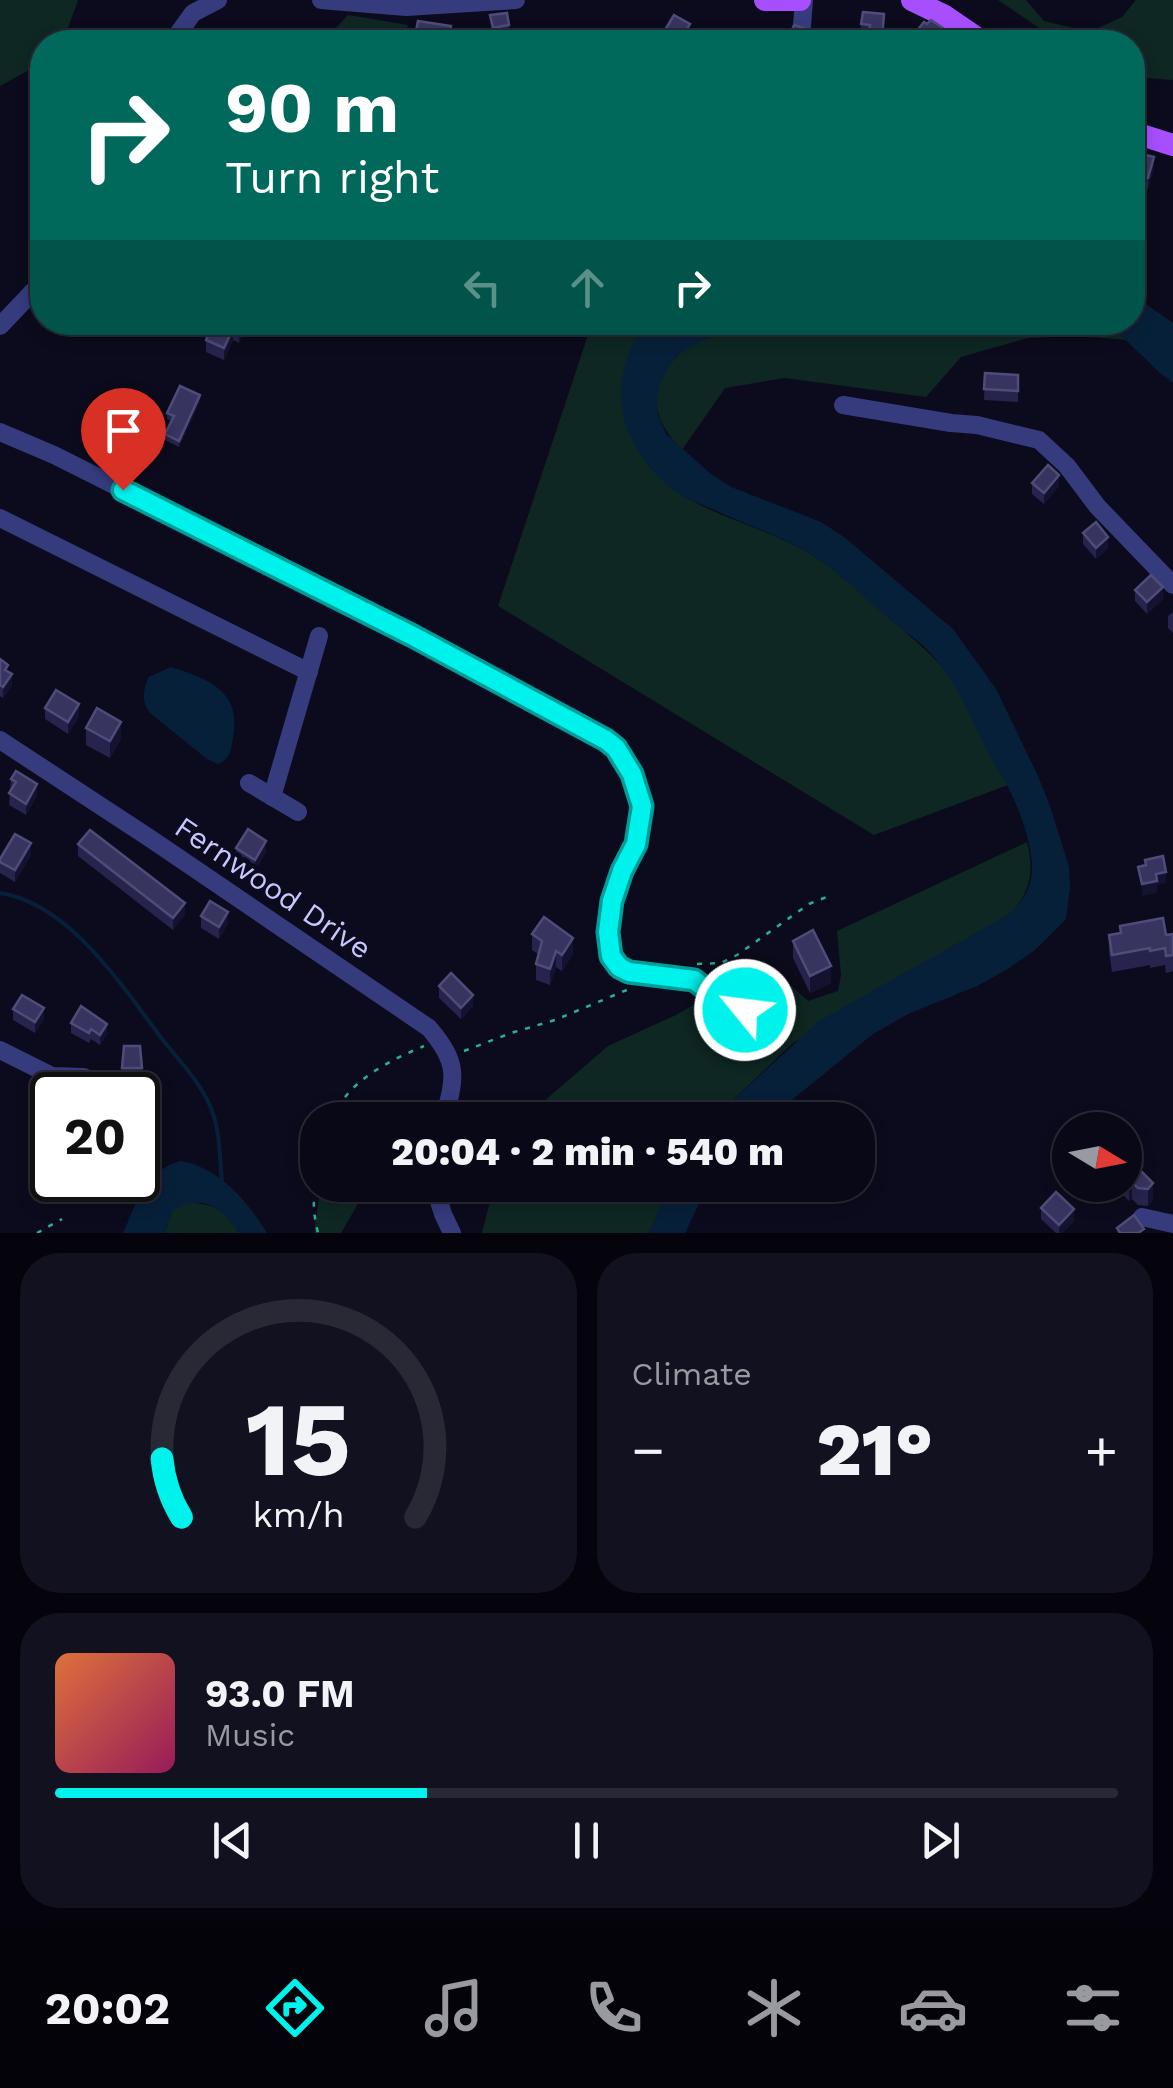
<!DOCTYPE html>
<meta charset="utf-8">
<style>
body{margin:0;font-family:"Work Sans",sans-serif;background:#12111f;color:#f1f3f6;height:100vh;display:flex;flex-direction:column;font-size:38px;white-space:nowrap}
*{box-sizing:border-box;margin:0}
p{font-size:32px;color:#999aa1}
.icon{flex:none;width:55px;height:55px;fill:none;stroke:currentColor;stroke-width:2;stroke-linecap:round;stroke-linejoin:round}
.map{position:relative;height:1233px;overflow:hidden}
.sheet{display:flex;flex-direction:column;gap:20px;padding:20px;background:#05040c;flex:1}
.sheet>*{flex:none}
.banner{position:absolute;left:30px;top:30px;width:1115px;height:305px;border-radius:40px;box-shadow:0 5px 15px #0003,0 0 0 2px #292935;background:#00695c;color:#fff;overflow:hidden}
.needle{width:65px;rotate:100deg}
.tools{position:absolute;left:1052px;top:1112px;display:grid;gap:20px}
.tools a{display:grid;place-items:center;width:90px;height:90px;border-radius:50%;background:#090816;box-shadow:0 5px 15px #0003,0 0 0 2px #292935;font-size:50px}
.speed{position:absolute;left:30px;top:1072px;display:flex;gap:20px;font-size:50px;font-weight:700;text-align:center}
.speed>*{display:grid;place-content:center;width:130px;height:130px;border-radius:50%;background:#090816;box-shadow:0 5px 15px #0003,0 0 0 2px #292935;line-height:1}
.speed .limit{border:5px solid #111;border-radius:15px;background:#fff;color:#111}
.pin{position:absolute;display:grid;place-items:center;width:85px;height:85px;color:#fff;margin:-102px -42px;border-radius:50% 50% 50% 0;rotate:-45deg;box-shadow:0 0 10px #0007}
.pin .icon{rotate:45deg}
.me{position:absolute;width:110px;margin:-55px;rotate:299deg;stroke-linejoin:round;filter:drop-shadow(0 0 8px #0008)}
.turn{display:flex;align-items:center;gap:35px;height:210px;padding:0 30px;font-size:45px}
.turn .icon{width:130px;height:130px;stroke-width:2.5}
.turn b{display:block;font-size:70px;line-height:85px}
.lanes{display:flex;align-items:center;height:95px;padding:0 30px;background:#0003;justify-content:center;gap:50px;direction:ltr}
.lanes .off{opacity:.35}
.big{font-size:75px;font-weight:800;line-height:1.1}
.sheet .tile{flex:1;display:flex;flex-direction:column;justify-content:center;gap:15px;min-width:0;padding:0 35px;border-radius:40px;background:#12111f}
.sheet .dial{align-items:center;gap:0}
.dial svg{height:260px;overflow:visible;fill:none;stroke:#292935;stroke-width:7;stroke-linecap:round;text-anchor:middle}
.dial text{fill:#f1f3f6;stroke:none}
.song{display:flex;align-items:center;gap:30px}
.cover{width:120px;height:120px;border-radius:15px;background:linear-gradient(135deg,hsl(20 70% 55%),hsl(330 70% 35%))}
.played{height:10px;border-radius:5px;background:linear-gradient(90deg,#00f2ec 35%,#292935 35%)}
.keys{display:flex;justify-content:space-around;direction:ltr}
.heat{display:flex;justify-content:space-between;align-items:center;font-size:55px;direction:ltr}
.sheet .tiles{flex:1;display:grid;gap:20px;grid-template-columns:1fr 1fr}
.tile:last-child{grid-column:span 2}
.trip{position:absolute;left:300px;top:1102px;width:575px;height:100px;border-radius:40px;background:#090816;box-shadow:0 5px 15px #0003,0 0 0 2px #292935;font-weight:800;line-height:100px;text-align:center}
.tab-bar{display:flex;height:160px;justify-content:space-around;align-items:center;background:#040309;color:#999aa1}
.tab-bar .icon{width:70px;height:70px}
.tab-bar .on{color:#00f2ec}
.tab-bar b{font-size:45px;color:#f1f3f6}
.map>svg:first-child{display:block}
.green{fill:#0e2723}
.water{fill:#072039}
.lines{fill:none;stroke-linecap:round;stroke-linejoin:round}
.stream{stroke:#072039;stroke-width:4}
.path{stroke:#2ab097;stroke-width:2.5;stroke-dasharray:5 8;stroke-linecap:butt}
.minor{stroke:#353b7d;stroke-width:18}
.major{stroke:#a74eff;stroke-width:22}
.wall{fill:#26234c}
.shaded-wall{fill:#141231}
.building{fill:#37355f;stroke:#4e4c78;stroke-width:2.5}
.route-casing{stroke:#009d99;stroke-width:25}
.route{stroke:#00f2ec;stroke-width:18}
.labels{text-anchor:middle;stroke-width:10;stroke-linejoin:round;paint-order:stroke}
.street-label{font-size:30px;fill:#c7c7ff;stroke:#0c0b1d}
</style>
<div class="map">
<svg width="1173" height="1233" viewBox="0 0 1173 1233">
<rect width="100%" height="100%" fill="#0c0b1d"/>
<g class="green">
<path d="M0 0H78L63 42H42V63L0 86Z"/>
<path d="M998 0H1026L1044 21 1089 32 1122 17 1136 0H1173V80L1133 77 1132 42H1060Z"/>
<path d="M348 15 408 25 403 42H323Z"/>
<path d="M1108 322 1127 340 1079 336 1028 338 961 357 926 397 785 378 725 388 682 450C660 428 647 402 665 373 669 366 673 359 679 354 697 340 722 332 742 323Z"/>
<path d="M592 323H652L643 330 641 454C654 469 668 487 685 497 723 519 767 529 805 551 839 570 865 598 895 623 918 644 936 656 954 683 975 715 987 753 1008 785L874 835 498 606Z"/>
<path d="M1027 842C1034 870 1031 889 1013 912L793 1043 731 1102 717 1120H527L535 1109 608 1046 676 1015 766 963 808 1001 838 991 841 975 837 931Z"/>
<path d="M321 1185H369L341 1233H314Z"/>
<path d="M494 1185H671L649 1233H482Z"/>
<path d="M187 1203C215 1203 224 1210 239 1233H165L172 1211Z"/>
</g>
<g class="water">
<path d="M1133 295 1173 323V383L1159 372 1108 323 1132 322Z"/>
<path d="M652 323H742L700 342 676 356 661 380 657 397 658 415 666 434 711 474 731 487 821 522 844 537 953 629 996 689 1038 776 1050 806 1069 867 1070 888 1066 919 1035 950 1006 970 977 986 908 1014 873 1034 767 1120H717L731 1102 819 1021 1013 912C1021 902 1028 892 1031 879 1037 849 1015 796 999 771 972 728 960 678 920 643 912 636 903 631 896 624 866 600 840 572 807 552 777 534 742 523 710 508 701 504 691 501 682 496 648 474 618 430 621 389 624 361 630 340 652 323Z"/>
<path d="M171 667C209 679 242 691 233 738 231 750 230 759 218 764L207 759 150 713C141 701 143 690 149 677Z"/>
<path d="M181 1161C220 1168 247 1201 267 1233H239C221 1206 203 1193 172 1211L165 1233H123C137 1203 145 1170 181 1161Z"/>
<path d="M671 1185H708L685 1233H649Z"/>
</g>
<g class="lines">
<path class="stream" d="M0 893C69 903 123 987 162 1039 179 1060 200 1082 211 1108 220 1130 220 1159 222 1184"/>
<g class="path">
<path d="M697 964 721 963 737 955 809 904 829 896"/>
<path d="M464 1051 511 1033 555 1020 634 987"/>
<path d="M333 1120C344 1082 391 1060 424 1046"/>
<path d="M318 1176C312 1197 313 1212 318 1233"/>
<path d="M37 1233 62 1219"/>
</g>
<g class="minor">
<path d="M321 0 406 7 516 0"/>
<path d="M802 26 804 0"/>
<path d="M172 42 193 13 218 0"/>
<path d="M0 326 42 282"/>
<path d="M843 405 951 423 977 425 1039 440 1067 466 1097 506 1173 585"/>
<path d="M0 432 54 455C167 511 280 568 393 625 422 640 450 657 479 672 512 689 596 723 617 750 628 765 639 786 642 805 646 828 632 849 623 869 613 892 607 918 610 943 611 958 616 965 629 972L695 980 726 1005 745 1011"/>
<path d="M0 518 309 672"/>
<path d="M0 740 151 839 429 1028C459 1063 456 1078 443 1120"/>
<path d="M249 783 298 812"/>
<path d="M272 797 319 636"/>
<path d="M0 1050 52 1076 84 1077"/>
<path d="M434 1185 443 1214 452 1233"/>
<path d="M1142 1217 1173 1224"/>
</g>
<g class="major">
<path d="M765 0H800"/>
<path d="M912 0 945 16 983 42"/>
<path d="M1132 132 1173 145"/>
</g>
</g>
<g class="wall">
<path d="M490 15 509 25V37L493 39Z"/>
<path d="M861 24 884 25 882 42H869V36L861 35Z"/>
<path d="M451 26 450 42H416V31Z"/>
<path d="M665 30 690 35 686 42H665Z"/>
<path d="M809 30V42H790V35Z"/>
<path d="M1154 168 1148 189 1132 185V172Z"/>
<path d="M244 322V331L239 343 233 340 224 360 206 352V340Z"/>
<path d="M985 373 1018 375V402L984 400Z"/>
<path d="M200 401 179 447 165 440V434L171 421 167 419V413Z"/>
<path d="M1032 483 1059 486 1044 504 1032 494Z"/>
<path d="M1083 533 1108 548 1096 559 1083 544Z"/>
<path d="M1135 590 1163 599 1147 614 1135 601Z"/>
<path d="M1173 612V633L1168 628V616Z"/>
<path d="M0 659 8 672 12 685 3 698 0 696Z"/>
<path d="M45 708 79 716 68 734 45 719Z"/>
<path d="M86 728 121 739 110 758 86 745Z"/>
<path d="M11 779 37 795 26 815 9 805Z"/>
<path d="M78 844 185 914 173 930 78 856Z"/>
<path d="M236 848 266 852 255 871 236 859Z"/>
<path d="M31 855 15 882 0 873V859Z"/>
<path d="M201 916 228 923 219 939 201 928Z"/>
<path d="M1120 926 1166 935 1173 934V971L1166 973 1165 965 1150 968V965L1112 972 1109 952V935L1120 933Z"/>
<path d="M532 934 573 954 562 971 556 967 550 985 536 980V964L538 954 532 950Z"/>
<path d="M793 941 831 983 810 993 793 958Z"/>
<path d="M439 986 473 1006 461 1019 439 998Z"/>
<path d="M13 1009 44 1019 35 1033 13 1020Z"/>
<path d="M71 1023 107 1034 100 1045 91 1039 89 1043 71 1033Z"/>
<path d="M122 1068H142V1079H126L140 1105 122 1077Z"/>
<path d="M1125 1147 1142 1172 1153 1200 1148 1206 1138 1205 1132 1199 1129 1201 1114 1185H1125Z"/>
<path d="M1041 1208 1074 1221 1062 1233H1056L1041 1219Z"/>
</g>
<g class="shaded-wall">
<path d="M690 24V35L686 42H681V39Z"/>
<path d="M943 28V40L941 42H933Z"/>
<path d="M1154 157V168L1148 189V178Z"/>
<path d="M243 322 244 331 239 343V332Z"/>
<path d="M233 329V340L224 360V348Z"/>
<path d="M200 395V401L179 447V441Z"/>
<path d="M1059 475V486L1044 504V493Z"/>
<path d="M1108 537V548L1096 559V548Z"/>
<path d="M1163 587V599L1147 614V602Z"/>
<path d="M12 674V685L3 698V687Z"/>
<path d="M79 704V716L68 734V722Z"/>
<path d="M121 722V739L110 758V741Z"/>
<path d="M37 784V795L26 815V804Z"/>
<path d="M266 841V852L255 871V860Z"/>
<path d="M31 843V855L15 882V870Z"/>
<path d="M1166 872V883L1157 885V893L1142 896V884L1156 874Z"/>
<path d="M185 903V914L173 930V918Z"/>
<path d="M228 912V923L219 939V927Z"/>
<path d="M573 938V954L562 971V955Z"/>
<path d="M556 951V967L550 985V969Z"/>
<path d="M831 966V983L810 993V976Z"/>
<path d="M473 995V1006L461 1019V1008Z"/>
<path d="M44 1008V1019L35 1033V1022Z"/>
<path d="M107 1024V1034L100 1045V1035Z"/>
<path d="M140 1088V1105L138 1110 136 1095Z"/>
<path d="M1132 1182V1199L1129 1201V1184Z"/>
<path d="M1153 1183V1200L1148 1206V1189Z"/>
<path d="M1074 1209V1221L1062 1233H1059V1225Z"/>
</g>
<g class="building">
<path d="M863 12 884 14 882 39 869 38 870 25 861 24Z"/>
<path d="M507 13 509 25 493 28 490 15Z"/>
<path d="M674 15 690 24 681 39 665 30Z"/>
<path d="M931 20 943 28 933 42H926L918 37 920 35 916 32 924 22 927 24Z"/>
<path d="M418 21 451 26 449 35 416 31Z"/>
<path d="M794 25 809 30 805 40 790 35Z"/>
<path d="M1137 153 1154 157 1148 178 1132 174Z"/>
<path d="M214 322H243L239 332 233 329 224 348 206 340Z"/>
<path d="M985 373 1018 375V391L984 389Z"/>
<path d="M180 386 200 395 179 441 165 434 174 416 167 413Z"/>
<path d="M1048 465 1059 475 1044 493 1032 483Z"/>
<path d="M1096 522 1108 537 1096 548 1083 533Z"/>
<path d="M1151 575 1163 587 1147 602 1135 590Z"/>
<path d="M0 659 8 665 5 670 12 674 3 687 0 685Z"/>
<path d="M56 690 79 704 68 722 45 708Z"/>
<path d="M97 708 121 722 110 741 86 728Z"/>
<path d="M16 771 37 784 26 804 9 793 16 782 11 779Z"/>
<path d="M248 829 266 841 255 860 236 848Z"/>
<path d="M90 830 185 903 173 918 78 844Z"/>
<path d="M15 834 31 843 15 870 0 862V859Z"/>
<path d="M1163 856 1166 872 1156 874 1157 881 1142 884 1138 867 1146 865 1145 860Z"/>
<path d="M210 901 228 912 219 927 201 916Z"/>
<path d="M544 917 573 938 562 955 556 951 550 969 536 964 542 941 532 934Z"/>
<path d="M1163 918 1166 935 1173 934V955L1166 956 1165 948 1150 951V948L1112 955 1109 935 1121 933 1120 926Z"/>
<path d="M813 930 831 966 810 976 793 941Z"/>
<path d="M451 973 473 995 461 1008 439 986Z"/>
<path d="M22 995 44 1008 35 1022 13 1009Z"/>
<path d="M81 1006 107 1024 100 1035 91 1029 89 1033 71 1023Z"/>
<path d="M124 1046H140L142 1068H122Z"/>
<path d="M121 1077 140 1088 136 1095H110Z"/>
<path d="M1125 1147 1142 1166 1139 1169 1153 1183 1148 1189 1138 1188 1132 1182 1129 1184 1125 1179Z"/>
<path d="M1056 1192 1074 1209 1059 1225 1041 1208Z"/>
<path d="M1134 1215 1144 1229 1138 1233H1120L1117 1228Z"/>
</g>
<g class="lines">
<defs>
<path id="route" d="M123 490 413 636 606 740 616 748 632 774 642 806 636 844 622 871 612 901 608 932 611 956 619 967 629 972 694 980 726 1004 745 1010"/>
</defs>
<use href="#route" class="route-casing"/>
<use href="#route" class="route"/>
</g>
<g class="labels">
<g class="street-label">
<text transform="translate(273 888) rotate(34)" y="10">Fernwood Drive</text>
</g>
</g>
</svg>
<div class="tools">
<a><svg class="needle" viewBox="-14 -14 28 28"><path d="M0-13l5 13h-10z" fill="#e53935"/><path d="M0 13l5-13h-10z" fill="#999aa1"/></svg></a>
</div>
<div class="speed"><div class="limit">20</div></div>
<div class="pin" style="left:123px;top:490px;background:#d93025"><svg class="icon" aria-label="arrive" viewBox="0 0 24 24"><path d="M6 21V4h12l-3 4 3 4H6"/></svg></div>
<svg class="me" style="left:745px;top:1010px" viewBox="-20 -20 40 40"><circle r="17" fill="#00f2ec" stroke="#fff" stroke-width="3"/><path d="M0-11L8 9 0 5-8 9z" fill="#fff"/></svg>
<div class="trip">20:04 · 2 min · 540 m</div>
<div class="banner">
<div class="turn"><svg class="icon" aria-label="right" viewBox="0 0 24 24"><path d="M7 20v-9h11M14 6l5 5-5 5"/></svg><div><b>90 m</b>Turn right</div></div>
<div class="lanes"><svg class="icon off" aria-label="left" viewBox="0 0 24 24"><path d="M17 20v-9H6M10 6l-5 5 5 5"/></svg><svg class="icon off" aria-label="ahead" viewBox="0 0 24 24"><path d="M12 20V5M6 11l6-6 6 6"/></svg><svg class="icon" aria-label="right" viewBox="0 0 24 24"><path d="M7 20v-9h11M14 6l5 5-5 5"/></svg></div>
</div>
</div>
<section class="sheet">
<div class="tiles">
<div class="tile dial"><svg viewBox="0 0 100 80">
<path d="M14 69A42 42 0 1 1 86 69"/>
<path d="M14 69A42 42 0 0 1 8 51" stroke="#00f2ec"/>
<text x="50" y="56" font-size="32" font-weight="700">15</text>
<text x="50" y="72" font-size="11">km/h</text>
</svg></div>
<div class="tile"><p>Climate</p>
<div class="heat"><a>−</a><b class="big">21°</b><a>+</a></div>
</div>
<div class="tile">
<div class="song"><i class="cover"></i><div><b>93.0 FM</b><p>Music</p></div></div>
<div class="played"></div>
<div class="keys"><svg class="icon" aria-label="previous" viewBox="0 0 24 24"><path d="M18 5L8 12l10 7zM5 5v14"/></svg><svg class="icon" aria-label="pause" viewBox="0 0 24 24"><path d="M8 5v14M16 5v14"/></svg><svg class="icon" aria-label="next" viewBox="0 0 24 24"><path d="M6 5l10 7-10 7zM19 5v14"/></svg></div>
</div>
</div>
</section>
<nav class="tab-bar">
<b>20:02</b>
<svg class="icon on" aria-label="directions" viewBox="0 0 24 24"><path d="M12 3l9 9-9 9-9-9zM9 14v-3h6M13 9l2 2-2 2"/></svg>
<svg class="icon" aria-label="music" viewBox="0 0 24 24"><path d="M9 18V5l10-2v13"/><circle cx="6" cy="18" r="3"/><circle cx="16" cy="16" r="3"/></svg>
<svg class="icon" aria-label="phone" viewBox="0 0 24 24"><path d="M5 4h4l2 5-3 2q2 4 5 5l2-3 5 2v4C11 20 4 13 5 4z"/></svg>
<svg class="icon" aria-label="climate" viewBox="0 0 24 24"><path d="M12 3v18M4 7l16 10M4 17L20 7"/></svg>
<svg class="icon" aria-label="car" viewBox="0 0 24 24"><path d="M5 17H2v-5l4-1 3-4h7l3 4 3 1v5h-3M9 17h6M6 11h13"/><circle cx="7" cy="17" r="2"/><circle cx="17" cy="17" r="2"/></svg>
<svg class="icon" aria-label="filters" viewBox="0 0 24 24"><path d="M4 7h16M4 17h16"/><circle cx="9" cy="7" r="2"/><circle cx="15" cy="17" r="2"/></svg>
</nav>
